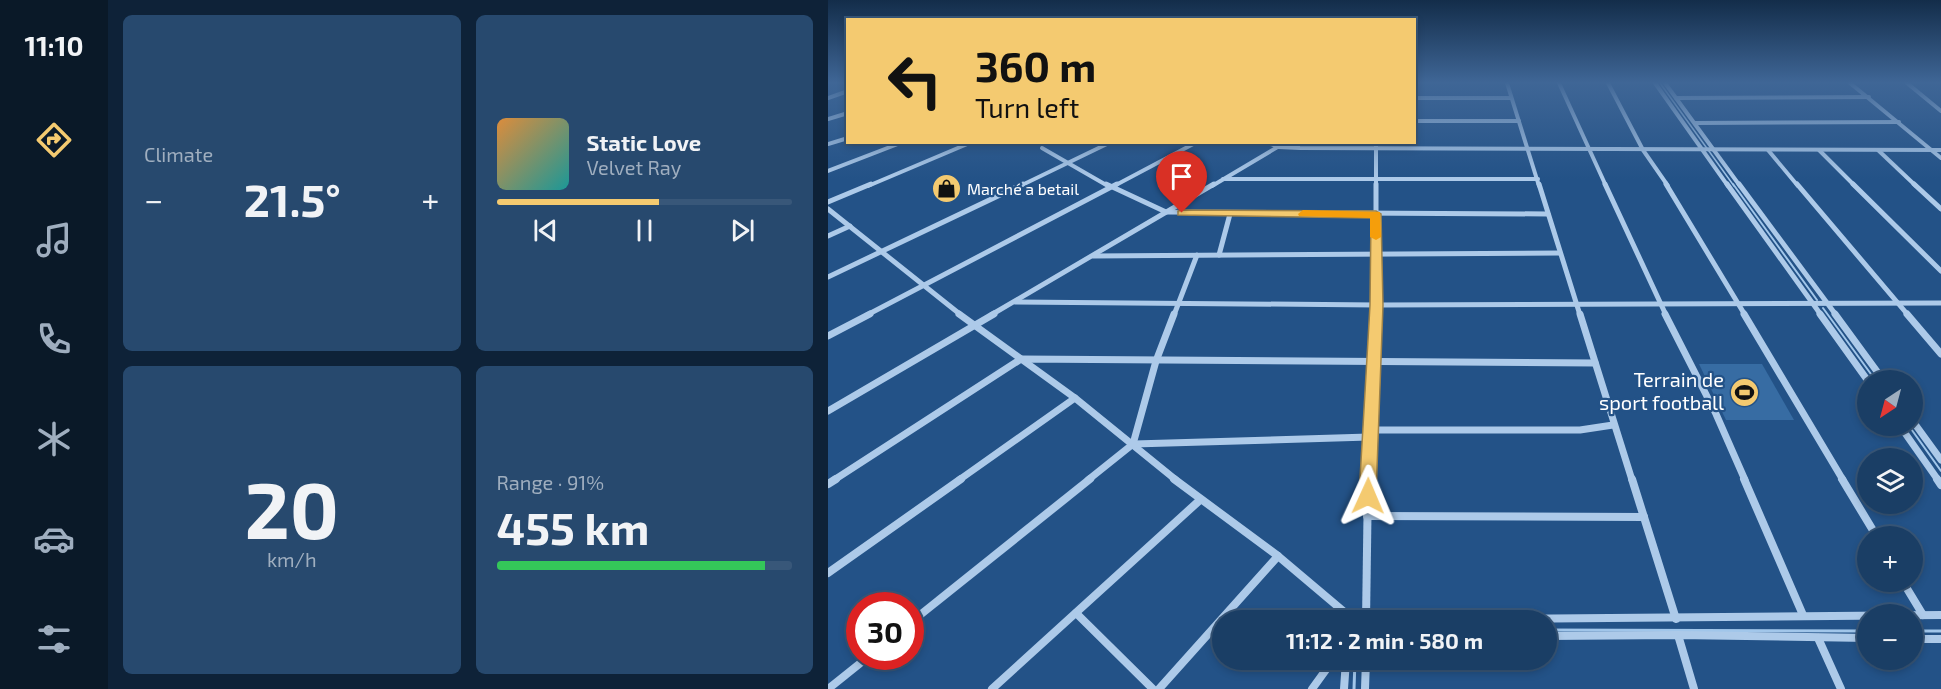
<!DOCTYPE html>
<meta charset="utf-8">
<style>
body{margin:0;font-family:"Exo 2",sans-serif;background:#27496e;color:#f1f3f6;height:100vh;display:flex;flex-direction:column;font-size:22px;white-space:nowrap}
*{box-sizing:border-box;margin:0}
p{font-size:20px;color:#9faebf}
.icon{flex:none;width:33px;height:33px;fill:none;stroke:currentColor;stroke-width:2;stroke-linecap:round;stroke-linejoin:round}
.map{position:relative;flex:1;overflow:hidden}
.panel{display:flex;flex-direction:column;gap:15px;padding:15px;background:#0e2238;width:720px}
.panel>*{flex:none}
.banner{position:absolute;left:18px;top:18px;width:570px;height:126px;border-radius:0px;box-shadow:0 3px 9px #0003,0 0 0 2px #385779;background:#f4ca70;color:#111;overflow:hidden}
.needle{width:39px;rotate:216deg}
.tools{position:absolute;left:1029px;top:370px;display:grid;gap:12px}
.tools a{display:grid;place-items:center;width:66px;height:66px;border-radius:50%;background:#1a3e65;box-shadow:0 3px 9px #0003,0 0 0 2px #385779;font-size:30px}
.speed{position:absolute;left:18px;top:592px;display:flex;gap:12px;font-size:30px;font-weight:700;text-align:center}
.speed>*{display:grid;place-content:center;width:78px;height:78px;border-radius:50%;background:#1a3e65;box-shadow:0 3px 9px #0003,0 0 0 2px #385779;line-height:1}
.speed .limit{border:9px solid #d22;background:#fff;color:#111}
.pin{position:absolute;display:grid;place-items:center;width:51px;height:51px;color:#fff;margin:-62px -26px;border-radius:50% 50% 50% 0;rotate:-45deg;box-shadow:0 0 6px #0007}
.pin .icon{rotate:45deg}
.me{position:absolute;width:66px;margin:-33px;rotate:1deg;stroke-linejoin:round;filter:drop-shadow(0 0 4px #0008)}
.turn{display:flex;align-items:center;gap:21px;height:126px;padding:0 30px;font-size:27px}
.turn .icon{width:78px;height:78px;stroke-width:2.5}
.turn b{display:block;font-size:42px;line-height:51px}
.big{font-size:45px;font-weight:700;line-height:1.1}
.panel .widget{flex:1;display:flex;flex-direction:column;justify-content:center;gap:9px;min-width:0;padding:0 21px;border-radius:9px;background:#27496e}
.panel .dial{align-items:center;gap:0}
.dial b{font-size:78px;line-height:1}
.song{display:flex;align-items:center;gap:18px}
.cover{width:72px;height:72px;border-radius:9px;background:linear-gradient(135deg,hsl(30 70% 55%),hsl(180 70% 35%))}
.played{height:6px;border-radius:3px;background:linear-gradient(90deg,#f4ca70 55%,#385779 55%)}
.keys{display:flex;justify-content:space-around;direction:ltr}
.heat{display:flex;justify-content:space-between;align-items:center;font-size:33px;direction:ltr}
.charge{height:9px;border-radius:4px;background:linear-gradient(90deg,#34c759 91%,#385779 0)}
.panel .tiles{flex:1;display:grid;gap:15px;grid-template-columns:repeat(2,1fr)}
.trip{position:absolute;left:384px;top:610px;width:345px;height:60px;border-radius:30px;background:#1a3e65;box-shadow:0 3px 9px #0003,0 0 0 2px #385779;font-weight:700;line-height:60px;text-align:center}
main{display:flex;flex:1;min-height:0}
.dock{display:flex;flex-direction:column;width:108px;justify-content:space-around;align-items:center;background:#0a1928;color:#9faebf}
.dock .icon{width:42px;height:42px}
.dock .selected{color:#f4ca70}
.dock b{font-size:27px;color:#f1f3f6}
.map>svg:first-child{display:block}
.green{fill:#376ca3}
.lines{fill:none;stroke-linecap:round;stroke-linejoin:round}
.stream-far2{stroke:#a1c6ea;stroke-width:1.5}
.stream-far1{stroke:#a1c6ea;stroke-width:2}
.stream{stroke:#a1c6ea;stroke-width:3}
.street-far3{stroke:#adcae9;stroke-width:4}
.street-far2{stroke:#adcae9;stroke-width:5}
.street-far1{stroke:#adcae9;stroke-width:7}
.street{stroke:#adcae9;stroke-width:8}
.route{fill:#f4ca70;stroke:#9f8349;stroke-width:1.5}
.slow{fill:#f59e0b}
.labels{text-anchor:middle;stroke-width:4.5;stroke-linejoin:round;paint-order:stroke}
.far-poi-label{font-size:16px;fill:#fff;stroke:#235287;text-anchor:start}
.poi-label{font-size:20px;fill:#fff;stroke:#235287;text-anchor:end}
</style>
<main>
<nav class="dock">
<b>11:10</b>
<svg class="icon selected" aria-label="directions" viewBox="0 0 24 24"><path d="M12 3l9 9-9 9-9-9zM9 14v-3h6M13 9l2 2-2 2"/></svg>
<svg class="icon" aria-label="music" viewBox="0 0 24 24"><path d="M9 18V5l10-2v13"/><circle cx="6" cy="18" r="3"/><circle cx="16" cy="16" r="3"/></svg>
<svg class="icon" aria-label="phone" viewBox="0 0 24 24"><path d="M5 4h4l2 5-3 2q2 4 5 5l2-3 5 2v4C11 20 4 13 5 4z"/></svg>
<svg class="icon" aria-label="climate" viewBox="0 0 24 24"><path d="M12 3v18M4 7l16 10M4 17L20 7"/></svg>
<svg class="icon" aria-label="car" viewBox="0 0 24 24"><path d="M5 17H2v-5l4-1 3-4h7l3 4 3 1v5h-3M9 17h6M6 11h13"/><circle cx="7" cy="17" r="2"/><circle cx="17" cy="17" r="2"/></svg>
<svg class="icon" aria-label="filters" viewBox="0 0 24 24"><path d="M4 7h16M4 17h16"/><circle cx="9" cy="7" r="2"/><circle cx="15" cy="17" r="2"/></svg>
</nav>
<section class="panel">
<div class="tiles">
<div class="widget"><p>Climate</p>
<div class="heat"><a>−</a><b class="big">21.5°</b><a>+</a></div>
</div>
<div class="widget">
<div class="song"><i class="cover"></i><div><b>Static Love</b><p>Velvet Ray</p></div></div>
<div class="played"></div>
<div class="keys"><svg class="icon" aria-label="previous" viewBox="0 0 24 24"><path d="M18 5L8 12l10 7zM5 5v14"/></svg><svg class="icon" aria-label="pause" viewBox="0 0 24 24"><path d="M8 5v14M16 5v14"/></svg><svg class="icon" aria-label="next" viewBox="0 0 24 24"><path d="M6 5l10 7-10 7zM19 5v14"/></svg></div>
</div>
<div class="widget dial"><b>20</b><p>km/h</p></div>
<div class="widget"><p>Range · 91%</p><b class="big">455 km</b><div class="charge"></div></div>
</div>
</section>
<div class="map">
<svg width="1113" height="689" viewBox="0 0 1113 689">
<rect width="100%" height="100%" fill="#235287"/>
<path class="green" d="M871 364H934L966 420H898Z"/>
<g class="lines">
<path class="stream-far2" d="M832 83 906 186"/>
<g class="stream-far1">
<path d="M905 184 989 300"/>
<path d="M995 308 1048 381"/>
<path d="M1081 426 1113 471"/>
</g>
<g class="stream">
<path d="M718 630 1040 631"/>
<path d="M1084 631H1113"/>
<path d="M526 689 527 660"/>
</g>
<g class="street-far3">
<path d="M679 83 711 186"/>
<path d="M731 83 778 186"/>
<path d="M780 83 815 150 840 186"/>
<path d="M827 83 900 186"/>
<path d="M837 83 912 186"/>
<path d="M1022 83 1113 158"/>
<path d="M1079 83 1113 111"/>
<path d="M0 98 20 91"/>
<path d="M586 98H683"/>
<path d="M848 98 1041 97"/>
<path d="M0 119 20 113"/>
<path d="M586 121H691"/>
<path d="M867 123 1071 122"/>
<path d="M438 142 450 147 472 148 1113 150"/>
<path d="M548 142V186"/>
<path d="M0 144 20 138"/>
<path d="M214 148 280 186"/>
<path d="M940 150 970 186"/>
<path d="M991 150 1027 186"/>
<path d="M1050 150 1088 186"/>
<path d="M0 171 75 142"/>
<path d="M395 179H710"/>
<path d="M40 186 144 142"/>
<path d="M192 186 283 142"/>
<path d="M286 186 369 142"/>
<path d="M384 186 458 142"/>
</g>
<g class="street-far2">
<path d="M278 184 338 212 720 214"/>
<path d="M548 184V315"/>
<path d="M711 184 752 315"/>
<path d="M777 184 838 315"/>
<path d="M838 184 917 315"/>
<path d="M899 184 993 315"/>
<path d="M911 184 1008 315"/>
<path d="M969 184 1080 315"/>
<path d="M1025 184 1113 271"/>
<path d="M1086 184 1113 209"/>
<path d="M0 202 43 184"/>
<path d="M0 209 133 315"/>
<path d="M0 236 22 226"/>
<path d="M391 255 402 214"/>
<path d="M265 256 732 253"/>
<path d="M0 277 195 184"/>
<path d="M187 302 549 305 1113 303"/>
<path d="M39 315 289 184"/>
<path d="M163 315 386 184"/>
<path d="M346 315 369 255"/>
</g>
<g class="street-far1">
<path d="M131 314 247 398 348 480"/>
<path d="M752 314 804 480"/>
<path d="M837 314 888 414 917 480"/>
<path d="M916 314 1015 480"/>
<path d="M992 314 1040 381"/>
<path d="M1007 314 1056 381"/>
<path d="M1079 314 1113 354"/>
<path d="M0 336 42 314"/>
<path d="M0 411 166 314"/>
<path d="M1084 420 1113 460"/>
<path d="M1072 426 1110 480"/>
<path d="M542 430H752L785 425"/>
<path d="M306 444 541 437"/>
<path d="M6 480 193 359 767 363"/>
<path d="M131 480 247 398"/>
<path d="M260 480 305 444 328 361 346 314"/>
<path d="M540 480 548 314"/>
</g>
<g class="street">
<path d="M346 479 450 556 527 621"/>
<path d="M804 479 848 619"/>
<path d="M916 479 975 615"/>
<path d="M1014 479 1049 537"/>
<path d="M1109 479 1113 485"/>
<path d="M0 484 8 479"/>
<path d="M539 516 816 517"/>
<path d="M0 573 133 479"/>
<path d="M1075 582 1095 615"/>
<path d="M248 613 325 689"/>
<path d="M538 620 1113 615"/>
<path d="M538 621 540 479"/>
<path d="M82 623 262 479"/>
<path d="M850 635 866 689"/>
<path d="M718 636 850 635 1040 638"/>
<path d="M990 638 1013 689"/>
<path d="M1084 639H1113"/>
<path d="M0 689 40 657"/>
<path d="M164 689 372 500"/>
<path d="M331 689 450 556"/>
<path d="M484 689 505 660"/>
<path d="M516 689 518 660"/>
<path d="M537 689 538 660"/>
</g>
</g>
<linearGradient id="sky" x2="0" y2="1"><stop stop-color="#132d4a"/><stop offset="0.46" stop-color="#3f6696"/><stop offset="1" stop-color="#3f6696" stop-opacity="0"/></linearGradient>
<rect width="1113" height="179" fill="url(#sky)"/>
<path class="route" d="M354 210 548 211 553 214 555 305 548 496 546 501 540 504 534 501 531 496 542 305 543 218 350 215V211Z"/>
<path class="slow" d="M475 210 552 212 553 237 548 240 542 237V218L471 216 470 214Z"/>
<defs>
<symbol id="shop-disc" viewBox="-11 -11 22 22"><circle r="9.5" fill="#f4ca70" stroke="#235287"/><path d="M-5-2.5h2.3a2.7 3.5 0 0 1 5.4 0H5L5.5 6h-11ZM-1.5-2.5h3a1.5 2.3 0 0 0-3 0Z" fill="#111"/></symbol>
<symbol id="stadium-disc" viewBox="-11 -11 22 22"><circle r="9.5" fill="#f4ca70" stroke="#235287"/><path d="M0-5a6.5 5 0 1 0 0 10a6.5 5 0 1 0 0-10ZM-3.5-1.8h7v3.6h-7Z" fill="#111"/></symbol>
</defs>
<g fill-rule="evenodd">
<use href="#shop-disc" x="102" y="172" width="33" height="33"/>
<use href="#stadium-disc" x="900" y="376" width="33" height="33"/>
</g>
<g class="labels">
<g class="far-poi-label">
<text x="139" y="195">Marché a betail</text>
</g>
<g class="poi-label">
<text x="896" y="387">Terrain de<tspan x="896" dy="23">sport football</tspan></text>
</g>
</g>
</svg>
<div class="tools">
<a><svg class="needle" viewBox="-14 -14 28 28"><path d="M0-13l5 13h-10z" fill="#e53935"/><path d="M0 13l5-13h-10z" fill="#9faebf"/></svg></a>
<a><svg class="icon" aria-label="layers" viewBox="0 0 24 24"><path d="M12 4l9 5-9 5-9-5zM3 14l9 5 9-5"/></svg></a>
<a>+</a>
<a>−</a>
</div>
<div class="speed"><div class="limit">30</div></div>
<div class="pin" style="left:354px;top:213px;background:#d93025"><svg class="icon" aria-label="arrive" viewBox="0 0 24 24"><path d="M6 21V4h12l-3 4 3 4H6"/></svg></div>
<svg class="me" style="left:540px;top:496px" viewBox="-20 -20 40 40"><path d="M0-17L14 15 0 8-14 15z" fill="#f4ca70" stroke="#fff" stroke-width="4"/></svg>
<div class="trip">11:12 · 2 min · 580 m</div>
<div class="banner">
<div class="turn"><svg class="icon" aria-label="left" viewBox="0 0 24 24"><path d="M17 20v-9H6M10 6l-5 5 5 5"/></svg><div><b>360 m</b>Turn left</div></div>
</div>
</div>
</main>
